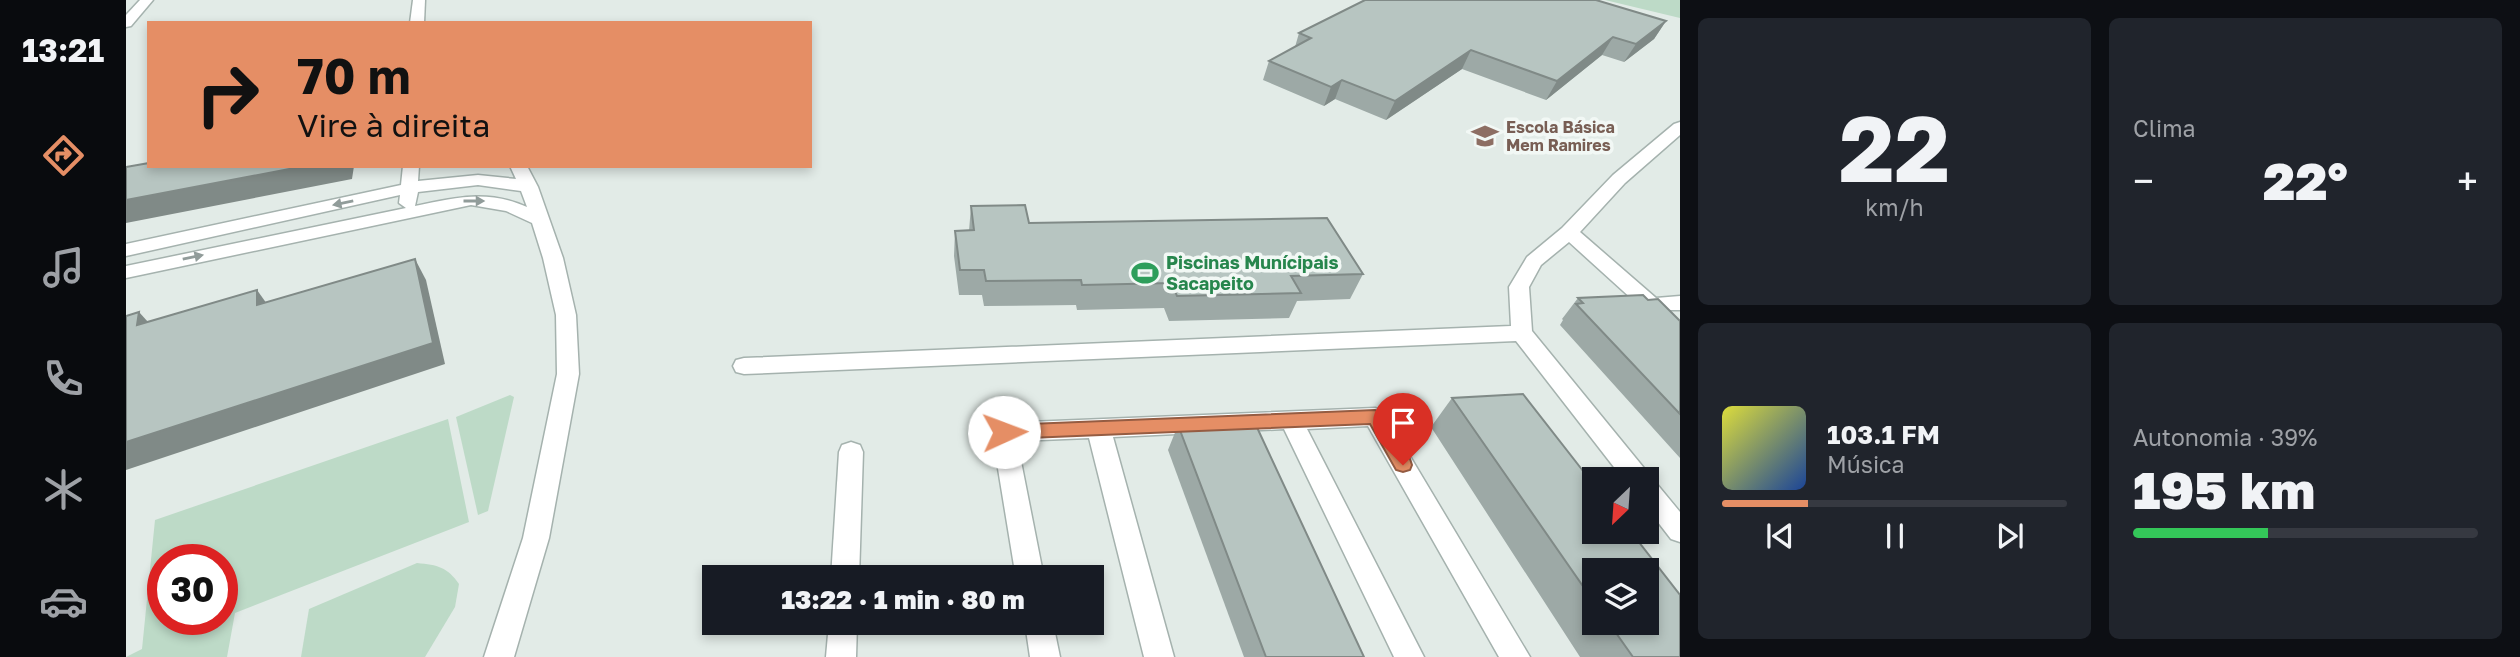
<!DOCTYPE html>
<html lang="pt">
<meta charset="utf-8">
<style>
body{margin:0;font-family:"Golos Text",sans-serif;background:#20242c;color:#f1f3f6;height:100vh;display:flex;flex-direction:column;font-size:26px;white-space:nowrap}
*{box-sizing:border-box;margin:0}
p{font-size:23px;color:#9ea1a6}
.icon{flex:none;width:38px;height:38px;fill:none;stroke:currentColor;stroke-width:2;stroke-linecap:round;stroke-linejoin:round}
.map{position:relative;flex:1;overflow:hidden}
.drawer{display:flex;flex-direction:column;gap:18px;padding:18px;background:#0d0f14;width:840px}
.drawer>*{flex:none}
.banner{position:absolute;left:21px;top:21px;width:665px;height:147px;border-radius:0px;box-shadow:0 4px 10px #0003;background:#e58e65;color:#111;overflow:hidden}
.needle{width:46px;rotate:205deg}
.tools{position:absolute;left:1456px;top:467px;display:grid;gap:14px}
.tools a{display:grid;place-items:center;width:77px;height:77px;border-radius:0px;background:#171b24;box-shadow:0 4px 10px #0003;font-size:35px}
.speed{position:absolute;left:21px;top:544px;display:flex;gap:14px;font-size:35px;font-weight:700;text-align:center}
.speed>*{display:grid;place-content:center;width:91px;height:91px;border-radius:50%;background:#171b24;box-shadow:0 4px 10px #0003;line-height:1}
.speed .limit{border:10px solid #d22;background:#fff;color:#111}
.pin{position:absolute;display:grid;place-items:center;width:60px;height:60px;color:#fff;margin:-72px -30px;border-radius:50% 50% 50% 0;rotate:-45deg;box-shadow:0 0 7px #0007}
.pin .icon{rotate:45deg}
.me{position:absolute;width:77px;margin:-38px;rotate:88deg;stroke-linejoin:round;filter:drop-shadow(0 0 5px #0008)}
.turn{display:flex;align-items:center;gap:24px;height:147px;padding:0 35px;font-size:32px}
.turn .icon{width:91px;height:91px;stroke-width:2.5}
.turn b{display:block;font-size:49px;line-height:60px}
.big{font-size:52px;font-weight:800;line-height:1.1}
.drawer .tile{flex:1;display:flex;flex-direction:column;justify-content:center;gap:10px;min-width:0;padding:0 24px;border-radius:10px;background:#20242c}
.drawer .dial{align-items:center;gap:0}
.dial b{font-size:91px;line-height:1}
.song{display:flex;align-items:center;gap:21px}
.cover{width:84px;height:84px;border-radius:10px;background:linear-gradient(135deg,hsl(60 70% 55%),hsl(220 70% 35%))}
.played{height:7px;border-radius:4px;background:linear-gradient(90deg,#e58e65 25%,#363941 25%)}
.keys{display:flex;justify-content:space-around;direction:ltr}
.heat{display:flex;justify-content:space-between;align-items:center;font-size:38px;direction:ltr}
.charge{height:10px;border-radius:5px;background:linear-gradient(90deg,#34c759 39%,#363941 0)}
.drawer .tiles{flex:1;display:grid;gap:18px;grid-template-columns:repeat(2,1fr)}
.trip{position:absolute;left:576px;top:565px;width:402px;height:70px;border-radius:0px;background:#171b24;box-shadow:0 4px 10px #0003;font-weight:800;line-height:70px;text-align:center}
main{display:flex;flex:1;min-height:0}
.menu{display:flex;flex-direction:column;width:126px;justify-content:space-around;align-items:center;background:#090b0e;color:#9ea1a6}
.menu .icon{width:49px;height:49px}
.menu .on{color:#e58e65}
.menu b{font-size:32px;color:#f1f3f6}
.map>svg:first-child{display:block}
.green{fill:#bddac7;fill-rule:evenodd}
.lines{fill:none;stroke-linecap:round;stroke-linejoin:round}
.minor-casing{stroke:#a5b2ae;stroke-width:3}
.minor{fill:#fff;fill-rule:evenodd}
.wall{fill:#9da9a6;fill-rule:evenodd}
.shaded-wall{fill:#808a87}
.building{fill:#b7c5c1;stroke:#808a87;stroke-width:2}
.oneway{fill:#919c9a}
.route{fill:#e58e65;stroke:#955c42;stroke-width:2}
.labels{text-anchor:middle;stroke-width:7;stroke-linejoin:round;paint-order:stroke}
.far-education-label{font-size:16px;font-weight:bold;fill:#785e54;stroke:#f2f8f5;text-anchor:start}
.leisure-label{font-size:18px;font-weight:bold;fill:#27864d;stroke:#f2f8f5;text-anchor:start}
</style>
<main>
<nav class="menu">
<b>13:21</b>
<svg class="icon on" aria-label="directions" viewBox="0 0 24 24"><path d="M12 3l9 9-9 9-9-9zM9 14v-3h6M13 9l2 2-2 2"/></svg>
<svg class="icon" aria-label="music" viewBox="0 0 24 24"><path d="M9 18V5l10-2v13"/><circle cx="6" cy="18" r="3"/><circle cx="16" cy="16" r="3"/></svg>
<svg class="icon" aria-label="phone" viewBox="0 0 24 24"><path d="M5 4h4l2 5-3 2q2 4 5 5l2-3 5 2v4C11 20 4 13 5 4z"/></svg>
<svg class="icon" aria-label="climate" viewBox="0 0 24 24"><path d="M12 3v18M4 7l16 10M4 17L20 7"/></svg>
<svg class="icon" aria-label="car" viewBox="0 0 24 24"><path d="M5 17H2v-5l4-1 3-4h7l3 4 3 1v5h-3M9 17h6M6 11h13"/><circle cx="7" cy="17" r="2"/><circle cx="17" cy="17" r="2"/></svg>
</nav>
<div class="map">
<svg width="1554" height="657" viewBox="0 0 1554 657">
<rect width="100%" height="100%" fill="#e2ebe7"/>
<g class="green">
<path d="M1479 0H1554V18Z"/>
<path d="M384 395 388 397 362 511 352 515 330 417Z"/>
<path d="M322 419 343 522 109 613 101 657H0L16 649 29 520ZM37 560H96V620H37Z"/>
<path d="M291 563C312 565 321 567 333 584L329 607 299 657H175L183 609Z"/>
</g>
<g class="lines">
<defs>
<g id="minor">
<path d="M14 0H27L5 26 0 27V15Z"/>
<path d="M287 0H299L298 23H284Z"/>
<path d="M1554 122V135L1499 183 1454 232 1530 298 1554 296V310H1518L1443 242 1415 265 1403 287 1406 331 1522 473 1525 481 1530 483 1554 512V542L1545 539 1521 508V480H1498L1390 341 618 374 610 372 607 366 610 360 618 358 1385 326 1383 287 1401 257 1436 228 1487 175 1548 124Z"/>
<path d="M277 166H293L292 181 352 175 390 179 384 166H401L412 187 437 258 450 315 453 374 423 538 388 657H358L397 538 431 374 430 315 417 258 406 223 380 211 345 205 0 278V266L280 208 273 203 274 195 0 256V244L275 185ZM352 185 395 191 401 207C361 189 329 198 289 206L292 192Z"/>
<path d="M1249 408 1257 411 1404 657H1373L1242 426 1181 429 1298 657H1268L1158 429 987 437 1048 657H1018L963 438 891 441 918 578H890L866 432 870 425 878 423Z"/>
<path d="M725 442 734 445 737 452 733 578H705L713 452 716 445Z"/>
<path d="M703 623H731L730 657H700Z"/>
<path d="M899 623H927L934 657H904Z"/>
</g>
</defs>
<use href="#minor" class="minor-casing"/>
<use href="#minor" class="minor"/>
</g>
<g class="wall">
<path d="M1540 21 1528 39 1498 62 1476 55 1420 100 1336 69 1260 120 1209 99 1198 106 1137 80 1143 61 1169 47 1173 33Z"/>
<path d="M845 206 903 223 1237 274 1224 299 1171 301 1163 318 1043 321 1038 308 951 310 950 305 858 306 856 295H833L828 256 829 231H843Z"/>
<path d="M1452 298 1522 300 1554 321V458L1434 325 1437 320 1436 319Z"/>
<path d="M1326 398 1554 657H1454L1305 427ZM1468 570 1521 623H1468Z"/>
<path d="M1052 425 1238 657H1118L1042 450Z"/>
</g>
<g class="shaded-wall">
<path d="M1540 21 1528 39 1498 62 1510 44Z"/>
<path d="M1487 37 1476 55 1420 100 1431 81Z"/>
<path d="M1345 50 1336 69 1260 120 1269 101Z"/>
<path d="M1216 80 1209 99 1198 106 1205 87Z"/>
<path d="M179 166H228L226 179 0 223V200Z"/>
<path d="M289 259 300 280 319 364 0 470V442Z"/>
<path d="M131 290 146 311 131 305Z"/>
<path d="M13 312 32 333 11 325Z"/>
</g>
<g class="building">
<path d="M1239 0H1470L1540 21 1510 44 1487 37 1431 81 1345 50 1269 101 1216 80 1205 87 1143 61 1185 38 1173 33Z"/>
<path d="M23 163V166H179L0 200V167Z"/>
<path d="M899 205 903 223 1201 218 1237 274 1165 276 1175 293 1051 296 1046 283 956 285 955 280 860 281 858 270H834L829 231 848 230 845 206Z"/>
<path d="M289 259 307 343 0 442V316L13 312 11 325 131 290V305Z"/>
<path d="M1517 295 1522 300 1532 299 1554 321V414L1450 304 1457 303 1452 298Z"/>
<path d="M1397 394 1468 485V532H1505L1554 595V657H1507L1483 623H1521V570H1468V602L1326 398Z"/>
<path d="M1128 421 1238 657H1140L1052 425Z"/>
</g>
<defs><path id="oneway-solid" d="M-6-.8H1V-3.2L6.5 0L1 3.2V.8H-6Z" transform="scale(1.75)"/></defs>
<g class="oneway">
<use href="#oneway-solid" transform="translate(348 201)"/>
<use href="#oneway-solid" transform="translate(217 203) rotate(168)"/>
<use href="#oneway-solid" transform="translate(67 257) rotate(-12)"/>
</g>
<path class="route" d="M1249 410 1255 412 1284 459 1286 465 1284 470 1277 472 1270 470 1244 424 878 439 872 437 869 432 872 427 878 425Z"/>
<defs>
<symbol id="school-bare" viewBox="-9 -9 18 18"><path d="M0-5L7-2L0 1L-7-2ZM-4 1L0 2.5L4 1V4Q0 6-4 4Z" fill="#8d6e63" stroke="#f2f8f5" stroke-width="2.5" paint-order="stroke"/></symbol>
<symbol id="stadium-bare" viewBox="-9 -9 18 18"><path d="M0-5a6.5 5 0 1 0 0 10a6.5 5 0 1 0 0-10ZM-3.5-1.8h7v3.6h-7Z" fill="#2e9e5b" stroke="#f2f8f5" stroke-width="2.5" paint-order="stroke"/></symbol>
</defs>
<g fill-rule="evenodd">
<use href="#school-bare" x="1340" y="117" width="38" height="38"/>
<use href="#stadium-bare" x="1000" y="254" width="38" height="38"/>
</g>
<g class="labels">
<g class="far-education-label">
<text x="1380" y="133">Escola Básica<tspan x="1380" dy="18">Mem Ramires</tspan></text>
</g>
<g class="leisure-label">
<text x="1040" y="269">Piscinas Munícipais<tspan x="1040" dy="21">Sacapeito</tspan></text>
</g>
</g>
</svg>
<div class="tools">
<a><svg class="needle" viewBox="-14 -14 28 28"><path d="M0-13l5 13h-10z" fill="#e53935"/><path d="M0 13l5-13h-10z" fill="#9ea1a6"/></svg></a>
<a><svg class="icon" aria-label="layers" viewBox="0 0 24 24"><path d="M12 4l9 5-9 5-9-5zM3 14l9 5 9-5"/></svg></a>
</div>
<div class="speed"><div class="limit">30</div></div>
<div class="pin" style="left:1277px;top:465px;background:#d93025"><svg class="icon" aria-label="arrive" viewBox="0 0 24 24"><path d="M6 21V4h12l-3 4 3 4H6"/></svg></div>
<svg class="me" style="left:878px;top:432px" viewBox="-20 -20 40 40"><circle r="19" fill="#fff"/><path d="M0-13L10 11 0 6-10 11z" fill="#e58e65"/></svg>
<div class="trip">13:22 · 1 min · 80 m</div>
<div class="banner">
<div class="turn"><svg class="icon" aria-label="right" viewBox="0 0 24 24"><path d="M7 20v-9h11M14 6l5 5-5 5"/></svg><div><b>70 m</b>Vire à direita</div></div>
</div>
</div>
<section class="drawer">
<div class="tiles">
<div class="tile dial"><b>22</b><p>km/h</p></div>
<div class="tile"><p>Clima</p>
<div class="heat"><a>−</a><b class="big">22°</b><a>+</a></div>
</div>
<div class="tile">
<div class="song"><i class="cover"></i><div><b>103.1 FM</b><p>Música</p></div></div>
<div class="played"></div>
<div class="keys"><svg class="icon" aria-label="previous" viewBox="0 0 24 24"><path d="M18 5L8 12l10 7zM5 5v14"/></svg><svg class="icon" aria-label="pause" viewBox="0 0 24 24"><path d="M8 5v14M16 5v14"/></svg><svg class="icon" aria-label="next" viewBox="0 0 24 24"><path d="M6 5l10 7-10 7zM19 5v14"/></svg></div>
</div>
<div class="tile"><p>Autonomia · 39%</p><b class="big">195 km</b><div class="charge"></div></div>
</div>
</section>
</main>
